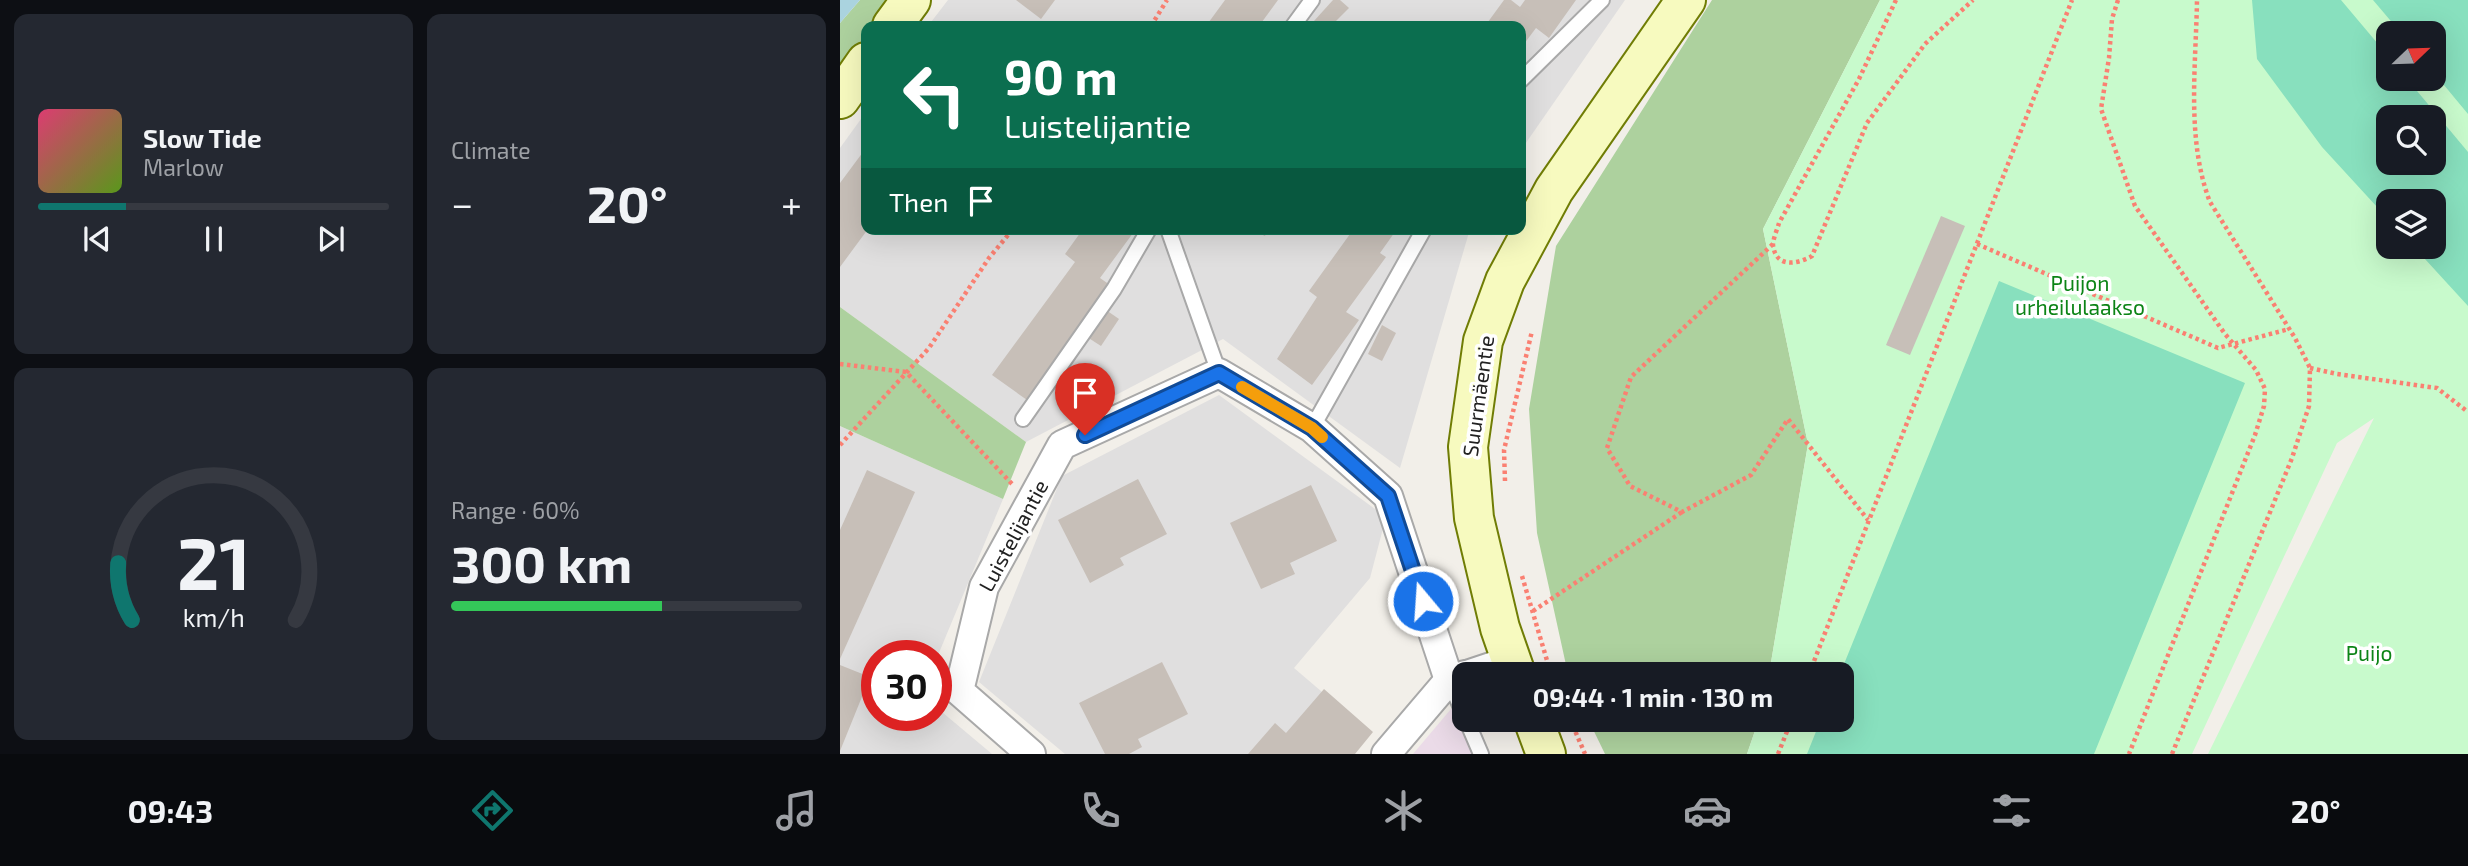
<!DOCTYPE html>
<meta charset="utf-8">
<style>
body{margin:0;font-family:"Exo 2",sans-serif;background:#242831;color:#f1f3f6;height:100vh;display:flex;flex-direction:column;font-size:26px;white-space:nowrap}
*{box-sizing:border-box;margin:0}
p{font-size:23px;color:#9ea1a6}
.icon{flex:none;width:38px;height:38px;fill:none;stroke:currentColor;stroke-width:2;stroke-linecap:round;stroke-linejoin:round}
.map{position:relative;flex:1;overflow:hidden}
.side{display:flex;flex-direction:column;gap:14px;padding:14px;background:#0d0f14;width:840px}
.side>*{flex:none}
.banner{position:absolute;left:21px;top:21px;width:665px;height:214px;border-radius:14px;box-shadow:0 7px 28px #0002;background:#0b6e4f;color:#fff;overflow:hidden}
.needle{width:46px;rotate:67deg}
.controls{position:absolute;left:1536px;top:21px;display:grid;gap:14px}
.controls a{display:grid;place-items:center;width:70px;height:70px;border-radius:14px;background:#171b24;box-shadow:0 7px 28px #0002;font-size:35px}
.speed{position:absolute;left:21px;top:640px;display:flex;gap:14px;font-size:35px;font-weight:700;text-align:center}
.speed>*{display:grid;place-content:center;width:91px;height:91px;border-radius:50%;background:#171b24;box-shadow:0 7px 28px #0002;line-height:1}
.speed .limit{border:10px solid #d22;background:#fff;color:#111}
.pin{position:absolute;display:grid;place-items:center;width:60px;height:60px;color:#fff;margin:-72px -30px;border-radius:50% 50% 50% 0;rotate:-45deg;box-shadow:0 0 7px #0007}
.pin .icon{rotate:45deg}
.me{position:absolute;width:77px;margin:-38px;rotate:342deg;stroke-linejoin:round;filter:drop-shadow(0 0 5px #0008)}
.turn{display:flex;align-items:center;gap:24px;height:147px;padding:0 28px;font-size:32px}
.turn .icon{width:91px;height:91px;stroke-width:2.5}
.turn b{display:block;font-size:49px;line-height:60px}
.then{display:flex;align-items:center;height:66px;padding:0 28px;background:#0003;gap:14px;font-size:26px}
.big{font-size:52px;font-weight:700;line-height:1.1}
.side .widget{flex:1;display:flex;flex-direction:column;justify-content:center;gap:10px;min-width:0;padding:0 24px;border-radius:14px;background:#242831}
.side .dial{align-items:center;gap:0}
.dial svg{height:182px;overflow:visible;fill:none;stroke:#363941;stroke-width:7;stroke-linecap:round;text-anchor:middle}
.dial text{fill:#f1f3f6;stroke:none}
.song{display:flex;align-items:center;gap:21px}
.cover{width:84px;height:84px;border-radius:10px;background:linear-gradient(135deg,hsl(340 70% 55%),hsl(90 70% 35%))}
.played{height:7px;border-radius:4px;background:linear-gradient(90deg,#0f766e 25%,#363941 25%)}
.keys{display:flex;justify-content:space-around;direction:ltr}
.heat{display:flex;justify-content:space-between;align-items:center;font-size:38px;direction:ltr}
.charge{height:10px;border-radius:5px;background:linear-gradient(90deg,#34c759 60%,#363941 0)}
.side .tiles{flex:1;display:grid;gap:14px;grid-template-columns:repeat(2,1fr)}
.trip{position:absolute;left:612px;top:662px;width:402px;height:70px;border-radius:14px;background:#171b24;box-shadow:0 7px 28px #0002;font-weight:700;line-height:70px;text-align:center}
.dock{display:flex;height:112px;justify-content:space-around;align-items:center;background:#090b0e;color:#9ea1a6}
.dock .icon{width:49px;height:49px}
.dock .on{color:#0f766e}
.dock b{font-size:32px;color:#f1f3f6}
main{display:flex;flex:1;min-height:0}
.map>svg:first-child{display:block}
.residential{fill:#e0dfdf}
.industrial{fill:#ebdbe8}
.forest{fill:#add19e}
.park{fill:#c8facc;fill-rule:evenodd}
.pitch{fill:#88e0be;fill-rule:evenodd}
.water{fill:#aad3df}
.building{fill:#c7bfb8}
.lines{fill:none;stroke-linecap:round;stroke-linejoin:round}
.lane-casing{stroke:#a9a9a9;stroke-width:18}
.street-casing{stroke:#a9a9a9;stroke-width:32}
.secondary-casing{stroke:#707d05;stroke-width:42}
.path{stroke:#fa8072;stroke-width:4.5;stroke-dasharray:3.5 3.5;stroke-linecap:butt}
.lane{stroke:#fff;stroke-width:14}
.street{stroke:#fff;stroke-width:28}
.secondary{stroke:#f7fabf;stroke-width:38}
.route-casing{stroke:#114b97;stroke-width:18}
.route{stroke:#1a73e8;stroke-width:12}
.slow{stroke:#f59e0b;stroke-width:12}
.labels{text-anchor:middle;stroke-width:7;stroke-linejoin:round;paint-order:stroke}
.park-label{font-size:21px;fill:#0c8416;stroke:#fff}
.street-label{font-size:21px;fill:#222;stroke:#fff}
</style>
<main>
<section class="side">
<div class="tiles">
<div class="widget">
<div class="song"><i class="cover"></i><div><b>Slow Tide</b><p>Marlow</p></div></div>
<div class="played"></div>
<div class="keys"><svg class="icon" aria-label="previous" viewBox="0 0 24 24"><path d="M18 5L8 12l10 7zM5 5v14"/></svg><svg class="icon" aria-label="pause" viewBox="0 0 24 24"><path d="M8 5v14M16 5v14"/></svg><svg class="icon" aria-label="next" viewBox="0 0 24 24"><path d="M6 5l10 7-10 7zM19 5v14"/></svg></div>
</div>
<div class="widget"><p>Climate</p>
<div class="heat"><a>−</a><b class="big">20°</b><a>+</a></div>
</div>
<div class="widget dial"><svg viewBox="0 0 100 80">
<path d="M14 69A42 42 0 1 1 86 69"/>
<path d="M14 69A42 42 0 0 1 8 44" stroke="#0f766e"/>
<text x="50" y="56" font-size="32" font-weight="700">21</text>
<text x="50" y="72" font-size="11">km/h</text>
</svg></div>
<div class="widget"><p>Range · 60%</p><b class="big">300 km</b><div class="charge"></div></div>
</div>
</section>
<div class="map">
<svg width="1628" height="754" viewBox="0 0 1628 754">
<rect width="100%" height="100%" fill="#f2efe9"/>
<g class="residential">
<path d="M108 0H785L681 150V26H88Z"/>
<path d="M26 112V229H630L560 468 383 339 186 442 0 307V148Z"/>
<path d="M379 395 546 517 530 578 454 668 529 732 511 754H225L139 682 222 476Z"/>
<path d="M0 426 163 499 96 660V656H37V716H96V707L152 754H0Z"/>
</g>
<path class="industrial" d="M622 696 650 754H573Z"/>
<g class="forest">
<path d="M20 0H61L42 26H26V48L0 85V23Z"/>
<path d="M872 0H1040L923 229 968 444 929 674H728L697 533 689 409 716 246Z"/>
<path d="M0 307 186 442 163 499 0 426Z"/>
<path d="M748 719H919L907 754H765Z"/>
</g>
<path class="park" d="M1040 0H1628V754H1368L1534 418 1497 443 1352 754H907L919 719H1003V674H929L968 444 923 229ZM1549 33H1594V79H1549ZM1549 117H1594V163H1549ZM1549 201H1594V247H1549Z"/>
<g class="pitch">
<path d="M1412 0H1501L1549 57V79H1567L1628 152V306L1574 247H1594V201H1549V220L1482 147 1417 59ZM1549 117H1594V163H1549Z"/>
<path d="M1533 0H1628V114L1594 73V33H1561Z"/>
<path d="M1159 281 1405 383 1254 754H967L981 719H1003V674H1000Z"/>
</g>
<path class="water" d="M0 0H20L0 23Z"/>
<g class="building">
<path d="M176 0H215L201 19Z"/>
<path d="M385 0H438L419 26H366Z"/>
<path d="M493 0H500L509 8 491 26H480L474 21Z"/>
<path d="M664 0H671L680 7 685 0H736L709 38 696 28 681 48V26H645Z"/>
<path d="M26 148V229H28L0 267V183Z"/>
<path d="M1101 216 1125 226 1070 355 1046 345Z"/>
<path d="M243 229H296L260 278 270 285 187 400 152 375 235 262 225 254Z"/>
<path d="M410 229H428L425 236Z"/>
<path d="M503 229H557L540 253 546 257 506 312 519 320 472 385 437 359 477 297 469 291 510 234Z"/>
<path d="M266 310 279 319 261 346 247 337Z"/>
<path d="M542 325 556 333 542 361 528 354Z"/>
<path d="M27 470 75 492 0 659V530Z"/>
<path d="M298 479 327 534 280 558 284 565 250 583 218 520Z"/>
<path d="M471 485 497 541 450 563 455 574 421 589 390 523Z"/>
<path d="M322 662 348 714 298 739 302 747 289 754H265L239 703Z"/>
<path d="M0 665 30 677 0 751Z"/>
<path d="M484 689 533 732 515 754H408L435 723 446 733Z"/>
</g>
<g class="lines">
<defs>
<g id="lane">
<path d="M453 26 472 0"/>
<path d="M681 80 762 0"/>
<path d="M328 229 379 373"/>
<path d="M183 419 274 289 309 229"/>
<path d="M472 428 584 229"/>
<path d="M609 680 625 717"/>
<path d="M626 719 641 754"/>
</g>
<g id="street">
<path d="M630 674 672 660"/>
<path d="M191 754 119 691 144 587 222 445 379 373 472 428 548 496 609 680"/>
<path d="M546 754 609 680 625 675"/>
</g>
<g id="secondary">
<path d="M52 26 71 0"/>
<path d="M0 99 26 62"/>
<path d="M676 674 660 628 634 518 628 447 643 341 665 281 714 190 846 0"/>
<path d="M693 719 706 754"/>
</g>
</defs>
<use href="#lane" class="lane-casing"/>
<use href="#street" class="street-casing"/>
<use href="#secondary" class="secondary-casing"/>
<g class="path">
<path d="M1056 0 1019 79 939 223C937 230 933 239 933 245 936 269 958 264 972 256L1027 123 1085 44 1133 0"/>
<path d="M1278 0 1272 19 1269 58 1261 109 1295 206 1385 334 1416 370 1425 389 1424 406 1415 435 1289 754"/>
<path d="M311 26 327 0"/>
<path d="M933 244 791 377 767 448 790 486 842 512 911 475 948 419 1028 520"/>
<path d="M1137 244 1378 348 1449 329"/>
<path d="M0 364 66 372 173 485"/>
<path d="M1470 368 1497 374 1597 388 1628 412"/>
<path d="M0 445 89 348 149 258 173 229"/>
<path d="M665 481 664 450 692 331"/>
<path d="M682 576 711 674"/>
<path d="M693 611 842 512"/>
<path d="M969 674 1232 0"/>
<path d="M730 719 745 754"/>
<path d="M938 754 952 719"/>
<path d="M1332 754 1452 458 1469 406 1470 368 1455 338 1370 202C1346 140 1356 66 1357 0"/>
</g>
<use href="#lane" class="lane"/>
<use href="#street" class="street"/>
<use href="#secondary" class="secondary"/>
</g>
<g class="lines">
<defs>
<path id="route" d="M245 435 379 373 472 428 548 496 583 601"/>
</defs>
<use href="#route" class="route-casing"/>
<use href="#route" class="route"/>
<path class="slow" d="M402 387 472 428 482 437"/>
</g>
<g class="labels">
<g class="park-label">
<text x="1240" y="291">Puijon<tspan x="1240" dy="24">urheilulaakso</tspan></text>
<text x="1529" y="661">Puijo</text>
</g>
<g class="street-label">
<text transform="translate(639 396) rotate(-82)" y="7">Suurmäentie</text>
<text transform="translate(174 536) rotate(-62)" y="7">Luistelijantie</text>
</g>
</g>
</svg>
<div class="controls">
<a><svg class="needle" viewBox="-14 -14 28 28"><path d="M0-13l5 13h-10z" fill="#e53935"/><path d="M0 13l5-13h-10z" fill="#9ea1a6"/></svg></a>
<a><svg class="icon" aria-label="search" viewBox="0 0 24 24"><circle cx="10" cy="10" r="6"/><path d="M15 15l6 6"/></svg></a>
<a><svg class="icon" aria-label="layers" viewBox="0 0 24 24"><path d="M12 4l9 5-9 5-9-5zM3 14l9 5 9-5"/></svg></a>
</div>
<div class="speed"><div class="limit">30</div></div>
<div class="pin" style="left:245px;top:435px;background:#d93025"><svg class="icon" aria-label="arrive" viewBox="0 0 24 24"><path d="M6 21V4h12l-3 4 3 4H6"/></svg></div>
<svg class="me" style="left:583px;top:601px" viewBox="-20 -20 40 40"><circle r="17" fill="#1a73e8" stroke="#fff" stroke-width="3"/><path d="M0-11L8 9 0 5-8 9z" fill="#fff"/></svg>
<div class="trip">09:44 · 1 min · 130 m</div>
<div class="banner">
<div class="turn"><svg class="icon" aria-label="left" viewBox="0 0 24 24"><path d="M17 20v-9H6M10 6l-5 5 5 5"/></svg><div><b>90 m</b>Luistelijantie</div></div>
<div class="then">Then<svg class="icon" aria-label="arrive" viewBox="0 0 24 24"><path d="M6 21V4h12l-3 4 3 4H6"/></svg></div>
</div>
</div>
</main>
<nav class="dock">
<b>09:43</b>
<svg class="icon on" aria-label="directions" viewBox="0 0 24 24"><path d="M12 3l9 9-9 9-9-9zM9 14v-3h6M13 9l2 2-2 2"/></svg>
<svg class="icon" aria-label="music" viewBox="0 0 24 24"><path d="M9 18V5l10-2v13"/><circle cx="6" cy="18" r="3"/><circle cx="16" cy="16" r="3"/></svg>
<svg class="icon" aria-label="phone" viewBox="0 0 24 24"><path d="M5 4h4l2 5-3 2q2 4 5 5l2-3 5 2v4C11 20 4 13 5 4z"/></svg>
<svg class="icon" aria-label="climate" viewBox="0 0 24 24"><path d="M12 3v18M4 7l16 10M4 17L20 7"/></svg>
<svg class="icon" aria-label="car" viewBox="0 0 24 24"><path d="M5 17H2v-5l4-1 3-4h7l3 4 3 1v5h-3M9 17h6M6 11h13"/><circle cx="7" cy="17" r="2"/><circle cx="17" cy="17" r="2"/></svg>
<svg class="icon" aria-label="filters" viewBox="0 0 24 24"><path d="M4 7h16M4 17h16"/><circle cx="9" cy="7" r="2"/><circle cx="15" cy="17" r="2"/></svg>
<b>20°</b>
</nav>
